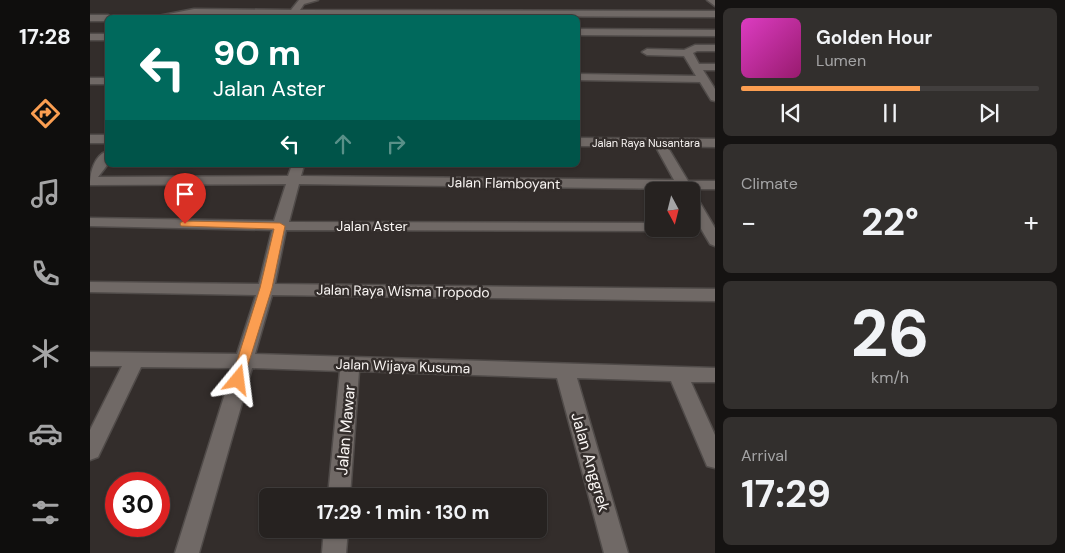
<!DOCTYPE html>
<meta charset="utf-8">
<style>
body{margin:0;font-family:"DM Sans",sans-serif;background:#322f2d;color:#f1f3f6;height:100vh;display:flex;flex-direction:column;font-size:19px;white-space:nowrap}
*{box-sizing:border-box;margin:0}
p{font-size:16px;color:#a4a4a5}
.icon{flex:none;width:28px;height:28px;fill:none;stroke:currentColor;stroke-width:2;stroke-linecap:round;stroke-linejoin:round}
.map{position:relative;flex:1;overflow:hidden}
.panel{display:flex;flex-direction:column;gap:8px;padding:8px;background:#151312;width:350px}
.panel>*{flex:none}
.hud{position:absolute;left:15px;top:15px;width:475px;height:152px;border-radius:8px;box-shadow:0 1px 4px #0004,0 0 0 1px #423f3e;background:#00695c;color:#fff;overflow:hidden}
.needle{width:32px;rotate:173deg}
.fabs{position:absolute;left:555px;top:182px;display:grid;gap:10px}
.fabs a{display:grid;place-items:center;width:55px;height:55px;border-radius:8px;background:#262220;box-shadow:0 1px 4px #0004,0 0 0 1px #423f3e;font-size:25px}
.speed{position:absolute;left:15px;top:472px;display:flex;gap:10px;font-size:25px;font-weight:700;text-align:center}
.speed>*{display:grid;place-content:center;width:65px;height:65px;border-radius:50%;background:#262220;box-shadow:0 1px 4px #0004,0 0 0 1px #423f3e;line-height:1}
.speed .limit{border:8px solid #d22;background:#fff;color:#111}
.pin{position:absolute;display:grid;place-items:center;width:42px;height:42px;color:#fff;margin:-51px -21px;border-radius:50% 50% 50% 0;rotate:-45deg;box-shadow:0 0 5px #0007}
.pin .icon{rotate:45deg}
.me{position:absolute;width:55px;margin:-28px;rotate:16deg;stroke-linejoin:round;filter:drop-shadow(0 0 4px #0008)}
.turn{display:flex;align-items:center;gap:18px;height:105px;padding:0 25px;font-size:22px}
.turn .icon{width:65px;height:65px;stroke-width:2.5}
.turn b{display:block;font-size:35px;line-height:42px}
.lanes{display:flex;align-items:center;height:48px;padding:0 25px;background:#0003;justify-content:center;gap:25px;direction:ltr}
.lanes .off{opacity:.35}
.big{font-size:38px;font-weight:700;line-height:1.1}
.panel .tile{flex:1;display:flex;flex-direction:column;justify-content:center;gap:8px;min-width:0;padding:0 18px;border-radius:8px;background:#322f2d}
.panel .dial{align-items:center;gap:0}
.dial b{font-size:65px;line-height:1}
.song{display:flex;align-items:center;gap:15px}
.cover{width:60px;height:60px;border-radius:8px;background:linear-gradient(135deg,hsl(310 70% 55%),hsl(320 70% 35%))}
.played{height:5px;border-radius:2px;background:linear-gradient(90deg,#fb9e51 60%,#423f3e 60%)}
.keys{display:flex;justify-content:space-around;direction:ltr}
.heat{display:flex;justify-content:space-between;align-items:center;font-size:28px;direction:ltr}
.trip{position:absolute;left:169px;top:488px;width:288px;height:50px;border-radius:8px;background:#262220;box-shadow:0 1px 4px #0004,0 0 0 1px #423f3e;font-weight:700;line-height:50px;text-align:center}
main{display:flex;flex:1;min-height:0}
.menu{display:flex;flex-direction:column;width:90px;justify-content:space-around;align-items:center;background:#0f0e0d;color:#a4a4a5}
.menu .icon{width:35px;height:35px}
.menu .active{color:#fb9e51}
.menu b{font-size:22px;color:#f1f3f6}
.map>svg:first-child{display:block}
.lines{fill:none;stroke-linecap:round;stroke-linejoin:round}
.street-casing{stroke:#504b49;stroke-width:3}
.street{fill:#706966;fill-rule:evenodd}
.route{fill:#fb9e51;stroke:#a36735}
.labels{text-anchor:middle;stroke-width:5;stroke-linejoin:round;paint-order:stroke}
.far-street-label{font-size:11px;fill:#f8f4f2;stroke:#332d2b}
.street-label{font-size:14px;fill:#f8f4f2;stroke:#332d2b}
.near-street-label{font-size:16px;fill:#f8f4f2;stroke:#332d2b}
</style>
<main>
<nav class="menu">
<b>17:28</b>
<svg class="icon active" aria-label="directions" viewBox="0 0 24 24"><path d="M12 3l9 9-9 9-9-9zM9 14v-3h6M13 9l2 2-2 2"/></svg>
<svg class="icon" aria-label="music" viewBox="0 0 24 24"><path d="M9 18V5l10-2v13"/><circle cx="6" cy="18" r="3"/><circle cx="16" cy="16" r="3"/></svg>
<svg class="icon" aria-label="phone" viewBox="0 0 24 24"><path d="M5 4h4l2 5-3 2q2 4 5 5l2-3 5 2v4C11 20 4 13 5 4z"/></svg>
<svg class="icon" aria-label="climate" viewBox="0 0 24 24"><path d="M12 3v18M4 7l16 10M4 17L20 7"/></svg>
<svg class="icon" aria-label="car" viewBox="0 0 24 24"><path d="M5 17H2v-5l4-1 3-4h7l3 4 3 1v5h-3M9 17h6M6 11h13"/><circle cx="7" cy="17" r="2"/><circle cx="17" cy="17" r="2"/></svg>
<svg class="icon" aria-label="filters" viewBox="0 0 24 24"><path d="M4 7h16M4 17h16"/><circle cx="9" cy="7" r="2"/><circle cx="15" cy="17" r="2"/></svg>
</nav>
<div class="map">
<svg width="625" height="553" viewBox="0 0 625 553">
<rect width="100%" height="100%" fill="#332d2b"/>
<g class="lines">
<defs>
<g id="street">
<path d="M209 0H228L214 4 210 10 625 11V17L206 15 202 18 198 15H104L83 18H58L104 9 201 10Z"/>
<path d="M617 0H625V6Z"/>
<path d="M0 15H18L22 18H18V21H0Z"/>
<path d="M488 29 625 30V36L488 35Z"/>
<rect x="0" y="34" width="18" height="6"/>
<path d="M605 45H625V51H607L603 53 609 64H625V70H613L625 89V101L621 100 610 82 488 80V74L606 76 594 56 557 55 552 52 557 49 594 50Z"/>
<rect x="0" y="78" width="18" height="6"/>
<rect x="0" y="135" width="18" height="8"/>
<path d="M488 138 625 139V147L577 146 598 181H625V189H603L604 191 601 194V191H590L589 189 209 184 199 222 564 223V229H570L564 231 196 230 185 284 625 289V301L182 295 165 354 625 368V382H601L625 435V468L617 466 581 381 487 378 538 553H514L467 378 269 371 260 496H238L250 371 162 368 109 553H85L143 368 51 367 8 457 0 460V430L32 366H0V352L147 354 166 295 0 292V282L169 284 182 230 0 226V218L184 221 196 184 0 185C0 173 4 155 18 151V164L8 177 198 176 202 165H214L211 176 584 180 567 149 569 146H488Z"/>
<path d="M601 195 606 196 625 228V246L620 244 601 212Z"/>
<path d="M234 529H258L256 553H232Z"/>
</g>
</defs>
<use href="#street" class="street-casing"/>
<use href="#street" class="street"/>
</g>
<path class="route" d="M95 221 190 223 195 226 182 288 152 384 148 385 143 384 141 380 170 288 184 229 91 226 90 224 91 222Z"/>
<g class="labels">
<g class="far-street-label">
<text x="556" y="147">Jalan Raya Nusantara</text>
</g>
<g class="street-label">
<text transform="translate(414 183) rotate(1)" y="5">Jalan Flamboyant</text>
<text x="282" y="231">Jalan Aster</text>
<text transform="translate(313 291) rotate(1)" y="5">Jalan Raya Wisma Tropodo</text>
<text transform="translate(313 366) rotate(2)" y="5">Jalan Wijaya Kusuma</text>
</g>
<g class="near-street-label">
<text transform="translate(255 430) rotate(-85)" y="6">Jalan Mawar</text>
<text transform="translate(501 462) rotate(74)" y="6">Jalan Anggrek</text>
</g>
</g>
</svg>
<div class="fabs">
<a><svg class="needle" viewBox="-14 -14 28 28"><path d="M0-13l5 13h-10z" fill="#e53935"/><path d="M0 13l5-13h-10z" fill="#a4a4a5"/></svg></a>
</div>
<div class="speed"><div class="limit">30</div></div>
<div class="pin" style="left:95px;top:224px;background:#d93025"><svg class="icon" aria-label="arrive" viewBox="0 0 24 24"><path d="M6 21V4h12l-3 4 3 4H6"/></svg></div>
<svg class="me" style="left:148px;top:380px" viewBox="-20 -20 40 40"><path d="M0-17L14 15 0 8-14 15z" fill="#fb9e51" stroke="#fff" stroke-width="4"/></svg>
<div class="trip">17:29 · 1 min · 130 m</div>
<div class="hud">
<div class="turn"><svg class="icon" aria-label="left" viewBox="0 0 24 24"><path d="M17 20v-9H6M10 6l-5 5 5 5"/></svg><div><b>90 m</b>Jalan Aster</div></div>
<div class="lanes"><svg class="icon" aria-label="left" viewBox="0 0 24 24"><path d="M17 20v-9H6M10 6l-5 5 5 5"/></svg><svg class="icon off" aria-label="ahead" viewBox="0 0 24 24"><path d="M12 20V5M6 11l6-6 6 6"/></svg><svg class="icon off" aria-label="right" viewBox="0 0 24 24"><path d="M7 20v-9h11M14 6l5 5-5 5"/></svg></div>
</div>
</div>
<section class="panel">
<div class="tile">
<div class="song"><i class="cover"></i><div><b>Golden Hour</b><p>Lumen</p></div></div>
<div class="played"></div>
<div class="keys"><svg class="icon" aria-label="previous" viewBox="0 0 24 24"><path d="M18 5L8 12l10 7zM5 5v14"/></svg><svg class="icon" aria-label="pause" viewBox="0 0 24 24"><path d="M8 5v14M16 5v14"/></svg><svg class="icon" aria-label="next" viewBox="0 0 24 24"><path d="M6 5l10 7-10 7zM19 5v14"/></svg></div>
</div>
<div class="tile"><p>Climate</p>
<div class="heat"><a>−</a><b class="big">22°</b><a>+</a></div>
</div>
<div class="tile dial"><b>26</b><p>km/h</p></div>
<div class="tile"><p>Arrival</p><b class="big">17:29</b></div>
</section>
</main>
